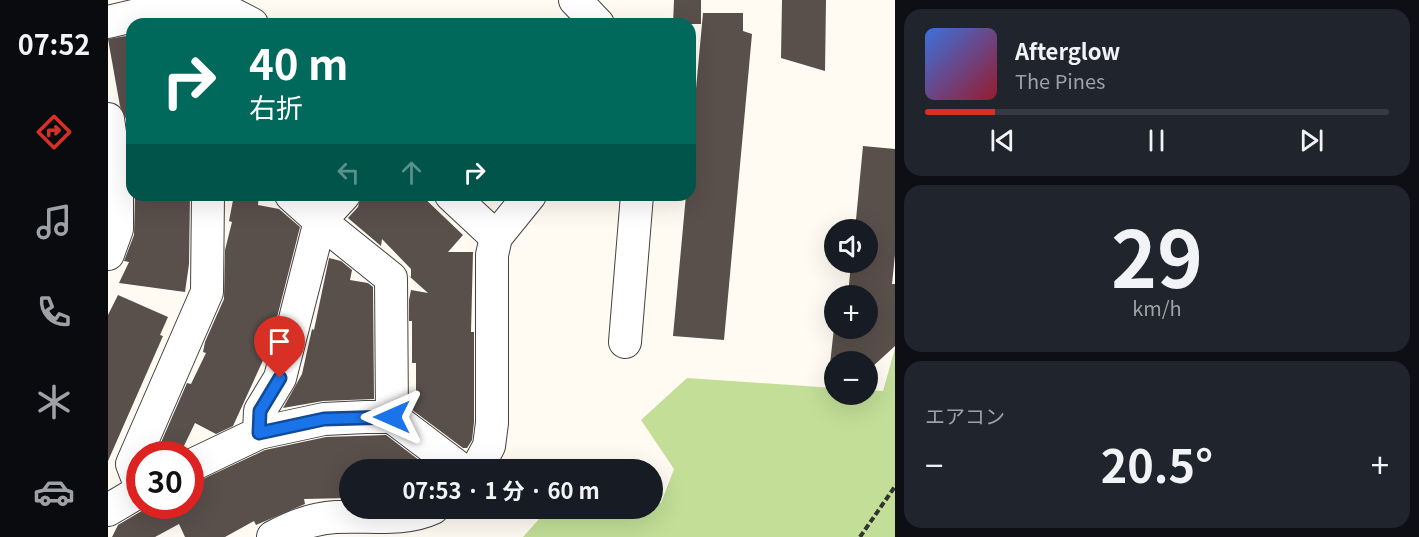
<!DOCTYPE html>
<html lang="ja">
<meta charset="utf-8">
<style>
body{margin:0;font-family:Georgia,"Noto Sans JP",serif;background:#20242c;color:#f1f3f6;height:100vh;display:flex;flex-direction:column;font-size:22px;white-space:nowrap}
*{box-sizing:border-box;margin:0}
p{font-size:20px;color:#9ea1a6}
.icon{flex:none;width:33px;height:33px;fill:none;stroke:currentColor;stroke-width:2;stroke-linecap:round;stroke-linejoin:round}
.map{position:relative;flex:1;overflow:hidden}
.side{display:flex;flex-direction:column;gap:9px;padding:9px;background:#0d0f14;width:524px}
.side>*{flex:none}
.guide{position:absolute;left:18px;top:18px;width:570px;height:183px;border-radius:18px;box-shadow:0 6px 24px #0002;background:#00695c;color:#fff;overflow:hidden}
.tools{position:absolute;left:716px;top:219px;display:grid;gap:12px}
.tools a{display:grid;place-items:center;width:54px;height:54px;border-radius:50%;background:#171b24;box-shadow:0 6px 24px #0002;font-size:30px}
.speed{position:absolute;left:18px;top:441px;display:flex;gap:12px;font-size:30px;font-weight:700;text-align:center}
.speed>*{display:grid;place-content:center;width:78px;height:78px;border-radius:50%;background:#171b24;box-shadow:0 6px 24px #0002;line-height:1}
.speed .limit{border:9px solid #d22;background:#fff;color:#111}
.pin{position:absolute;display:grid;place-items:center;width:51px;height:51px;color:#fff;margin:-62px -26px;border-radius:50% 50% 50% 0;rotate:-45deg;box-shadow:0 0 6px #0007}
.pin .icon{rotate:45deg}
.me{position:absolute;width:66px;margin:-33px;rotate:270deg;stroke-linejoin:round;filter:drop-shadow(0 0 4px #0008)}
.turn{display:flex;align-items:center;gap:21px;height:126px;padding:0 24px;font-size:27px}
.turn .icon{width:78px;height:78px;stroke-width:2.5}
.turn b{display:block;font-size:42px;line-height:51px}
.lanes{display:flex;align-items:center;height:57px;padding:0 24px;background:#0003;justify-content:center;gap:30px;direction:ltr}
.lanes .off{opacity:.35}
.big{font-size:45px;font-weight:700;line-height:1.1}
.side .card{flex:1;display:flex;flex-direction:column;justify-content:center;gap:9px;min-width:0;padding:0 21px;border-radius:18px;background:#20242c}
.side .dial{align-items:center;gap:0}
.dial b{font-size:78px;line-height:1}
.song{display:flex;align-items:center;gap:18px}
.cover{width:72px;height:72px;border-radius:9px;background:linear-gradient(135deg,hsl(220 70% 55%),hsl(350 70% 35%))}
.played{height:6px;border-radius:3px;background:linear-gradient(90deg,#d93025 15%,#363941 15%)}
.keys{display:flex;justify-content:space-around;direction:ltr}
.heat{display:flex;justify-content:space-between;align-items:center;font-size:33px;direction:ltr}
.trip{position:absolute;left:231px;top:459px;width:324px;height:60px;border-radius:30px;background:#171b24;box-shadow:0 6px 24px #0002;font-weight:700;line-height:60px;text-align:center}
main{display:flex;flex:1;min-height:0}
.tabs{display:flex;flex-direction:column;width:108px;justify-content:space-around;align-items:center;background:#090b0e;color:#9ea1a6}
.tabs .icon{width:42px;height:42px}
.tabs .selected{color:#d93025}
.tabs b{font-size:27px;color:#f1f3f6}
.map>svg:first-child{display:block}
.forest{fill:#c2de97}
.building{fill:#594f4b}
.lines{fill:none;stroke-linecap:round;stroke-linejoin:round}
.minor-casing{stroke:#434343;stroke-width:34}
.path{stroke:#323232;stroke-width:4;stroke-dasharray:6 3;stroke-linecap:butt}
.minor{stroke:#fff;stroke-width:32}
.route-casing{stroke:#114b97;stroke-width:15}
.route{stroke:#1a73e8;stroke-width:10}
</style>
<main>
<nav class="tabs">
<b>07:52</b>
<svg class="icon selected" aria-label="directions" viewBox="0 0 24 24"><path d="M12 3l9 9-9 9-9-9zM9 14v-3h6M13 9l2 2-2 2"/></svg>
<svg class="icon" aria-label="music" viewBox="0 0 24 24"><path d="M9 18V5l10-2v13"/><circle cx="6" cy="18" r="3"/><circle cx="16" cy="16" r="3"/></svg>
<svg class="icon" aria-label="phone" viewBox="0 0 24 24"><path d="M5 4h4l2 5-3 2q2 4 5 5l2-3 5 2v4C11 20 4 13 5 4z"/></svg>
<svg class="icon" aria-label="climate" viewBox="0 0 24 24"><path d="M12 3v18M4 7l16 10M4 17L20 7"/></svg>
<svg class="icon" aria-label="car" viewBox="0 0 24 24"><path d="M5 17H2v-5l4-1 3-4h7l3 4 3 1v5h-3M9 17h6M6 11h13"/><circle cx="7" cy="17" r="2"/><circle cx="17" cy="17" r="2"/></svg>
</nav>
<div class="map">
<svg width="788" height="537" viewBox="0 0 788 537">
<rect width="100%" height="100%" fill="#fffbf3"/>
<path class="forest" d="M787 348V537H415L440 509 544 508 545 502 553 503 566 469 533 420 579 378 726 388V394H759V390L775 391Z"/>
<g class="building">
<path d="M566 0H593V24H565Z"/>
<path d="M674 0H718L717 71 673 58Z"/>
<path d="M595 13H635V31L644 34 616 340 565 336 578 195H582V154Z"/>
<path d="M24 35V119H18L12 106 0 39Z"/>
<path d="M755 146 788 149V245L784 284H788V345L763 368 759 367V362H726V364H722L726 328H759V296H740L743 262H759V230H747Z"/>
<path d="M27 195H82L81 264 77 292 11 283 21 262 16 261 26 235Z"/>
<path d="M126 195H151L150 205 171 209 192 227 162 345 125 426 108 434 87 423 74 450 69 454H48L79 383 83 384 98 353 95 352 97 342 116 299 117 250 124 222 121 221Z"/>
<path d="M253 195H313L355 235 340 252H365L363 332H366V422L364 440 359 448H355L303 409V397H308V363H304V321H301V300L303 290 320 293 301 276 303 277V269L274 239 273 246 240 218 250 207Z"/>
<path d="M221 258 233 261 244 270 242 280 260 283 265 287 266 399 215 401 175 408 194 374 204 329 206 330Z"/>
<path d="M10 295 60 317 52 335 55 336 0 461V315Z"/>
<path d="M278 435 324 470H242V498L196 499 197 504 148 525 146 521 117 537H77L71 524 47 537H4L10 525 42 506H82V485L157 450 218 437Z"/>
</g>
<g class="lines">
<defs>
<g id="minor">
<path d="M467 0 490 24"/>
<path d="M0 22 63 7 115 9 144 24"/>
<path d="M0 119 9 180V229L0 254"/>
<path d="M183 195 212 221 283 278 284 417"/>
<path d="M343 195 388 237"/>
<path d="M517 342 529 195"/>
<path d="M151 433 152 411 172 378 212 221 236 195"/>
<path d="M82 466 151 433 216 419 258 417H284L354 470"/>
<path d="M368 470 381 446 384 423V255L388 237 422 195"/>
<path d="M32 485 24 464 99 292 100 195"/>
<path d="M0 510 32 491"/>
<path d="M165 537C185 526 205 518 228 517 260 515 295 522 325 508"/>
</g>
</defs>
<use href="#minor" class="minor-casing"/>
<path class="path" d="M752 537 788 485"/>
<use href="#minor" class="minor"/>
</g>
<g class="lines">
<defs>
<path id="route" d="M172 378 152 411 151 433 216 419 284 417"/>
</defs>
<use href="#route" class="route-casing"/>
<use href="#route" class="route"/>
</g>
</svg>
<div class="tools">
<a><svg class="icon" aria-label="sound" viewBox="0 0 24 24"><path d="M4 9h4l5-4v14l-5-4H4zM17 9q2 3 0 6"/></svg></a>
<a>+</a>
<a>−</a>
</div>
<div class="speed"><div class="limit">30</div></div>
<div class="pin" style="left:172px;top:378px;background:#d93025"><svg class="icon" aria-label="arrive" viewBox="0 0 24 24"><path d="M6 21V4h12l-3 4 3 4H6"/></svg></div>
<svg class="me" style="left:284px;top:417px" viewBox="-20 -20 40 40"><path d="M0-17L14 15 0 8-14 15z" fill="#1a73e8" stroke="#fff" stroke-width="4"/></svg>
<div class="trip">07:53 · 1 分 · 60 m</div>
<div class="guide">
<div class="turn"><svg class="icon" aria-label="right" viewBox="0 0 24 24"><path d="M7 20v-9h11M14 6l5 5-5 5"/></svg><div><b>40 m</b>右折</div></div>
<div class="lanes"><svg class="icon off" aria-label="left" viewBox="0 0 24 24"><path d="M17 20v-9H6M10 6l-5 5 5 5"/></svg><svg class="icon off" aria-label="ahead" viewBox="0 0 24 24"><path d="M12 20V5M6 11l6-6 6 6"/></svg><svg class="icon" aria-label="right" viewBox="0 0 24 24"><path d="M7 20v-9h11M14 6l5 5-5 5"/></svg></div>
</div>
</div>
<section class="side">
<div class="card">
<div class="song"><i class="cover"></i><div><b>Afterglow</b><p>The Pines</p></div></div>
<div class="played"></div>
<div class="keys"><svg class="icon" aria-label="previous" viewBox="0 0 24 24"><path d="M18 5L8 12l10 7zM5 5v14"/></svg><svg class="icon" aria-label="pause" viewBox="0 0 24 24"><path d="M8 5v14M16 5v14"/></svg><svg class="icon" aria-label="next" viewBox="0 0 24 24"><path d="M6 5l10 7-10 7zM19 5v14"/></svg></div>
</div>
<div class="card dial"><b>29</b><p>km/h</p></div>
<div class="card"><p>エアコン</p>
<div class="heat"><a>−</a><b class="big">20.5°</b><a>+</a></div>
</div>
</section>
</main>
